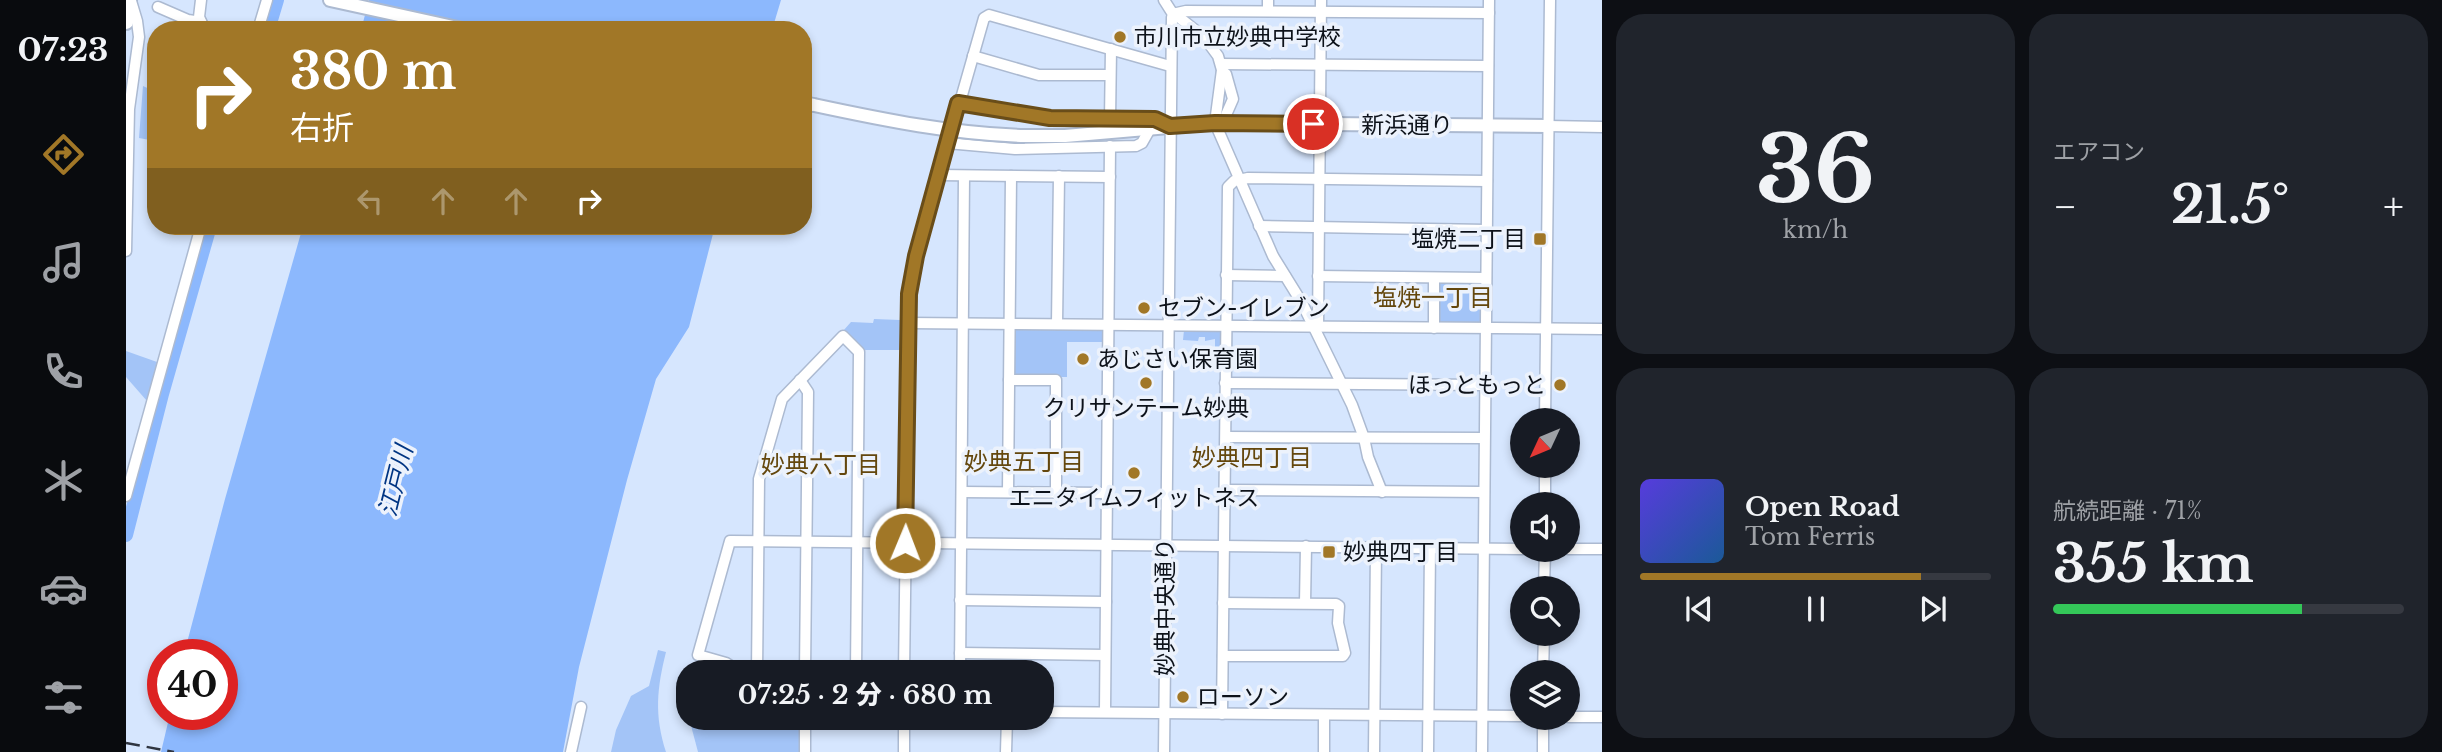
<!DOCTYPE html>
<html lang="ja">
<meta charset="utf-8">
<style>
body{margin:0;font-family:"Libre Baskerville","Noto Sans JP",serif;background:#20242c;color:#f1f3f6;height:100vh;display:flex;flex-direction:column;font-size:26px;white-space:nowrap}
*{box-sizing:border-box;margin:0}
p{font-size:23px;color:#9ea1a6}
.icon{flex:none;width:38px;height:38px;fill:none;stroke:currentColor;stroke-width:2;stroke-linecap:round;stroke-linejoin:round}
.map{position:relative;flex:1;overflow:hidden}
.sheet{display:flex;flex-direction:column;gap:14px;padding:14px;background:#0d0f14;width:840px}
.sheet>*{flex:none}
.guide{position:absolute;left:21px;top:21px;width:665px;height:214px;border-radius:28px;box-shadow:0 4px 10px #0003;background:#a17727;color:#fff;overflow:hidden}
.needle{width:46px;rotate:226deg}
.fabs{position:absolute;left:1384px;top:408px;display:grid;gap:14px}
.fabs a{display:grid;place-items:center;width:70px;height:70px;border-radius:50%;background:#171b24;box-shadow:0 4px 10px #0003;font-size:35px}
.speed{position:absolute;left:21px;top:639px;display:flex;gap:14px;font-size:35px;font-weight:700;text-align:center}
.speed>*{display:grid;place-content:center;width:91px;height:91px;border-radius:50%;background:#171b24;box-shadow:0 4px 10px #0003;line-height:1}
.speed .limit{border:10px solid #d22;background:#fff;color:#111}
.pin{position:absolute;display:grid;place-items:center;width:60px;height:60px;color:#fff;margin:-30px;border:4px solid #fff;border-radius:50%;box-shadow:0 2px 7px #0007}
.me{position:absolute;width:77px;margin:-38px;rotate:1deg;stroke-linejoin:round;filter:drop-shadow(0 0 5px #0008)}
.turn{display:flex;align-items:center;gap:24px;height:147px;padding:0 28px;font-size:32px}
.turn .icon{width:91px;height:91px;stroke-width:2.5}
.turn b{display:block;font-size:49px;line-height:60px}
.lanes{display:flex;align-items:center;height:66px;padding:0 28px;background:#0003;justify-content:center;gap:35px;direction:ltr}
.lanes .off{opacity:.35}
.big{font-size:52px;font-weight:800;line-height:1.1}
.sheet .card{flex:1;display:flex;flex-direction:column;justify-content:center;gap:10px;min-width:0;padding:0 24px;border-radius:28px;background:#20242c}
.sheet .dial{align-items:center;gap:0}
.dial b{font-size:91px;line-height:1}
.song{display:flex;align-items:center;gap:21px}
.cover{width:84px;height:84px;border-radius:10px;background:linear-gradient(135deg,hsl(250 70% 55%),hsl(210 70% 35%))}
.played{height:7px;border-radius:4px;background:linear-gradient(90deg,#a17727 80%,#363941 80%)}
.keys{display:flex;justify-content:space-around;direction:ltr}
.heat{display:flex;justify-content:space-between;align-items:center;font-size:38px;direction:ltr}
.charge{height:10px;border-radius:5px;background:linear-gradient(90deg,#34c759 71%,#363941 0)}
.sheet .tiles{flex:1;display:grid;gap:14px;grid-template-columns:repeat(2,1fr)}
.trip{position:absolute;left:550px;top:660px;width:378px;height:70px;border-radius:28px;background:#171b24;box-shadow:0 4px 10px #0003;font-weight:800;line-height:70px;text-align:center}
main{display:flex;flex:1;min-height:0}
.menu{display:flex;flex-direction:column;width:126px;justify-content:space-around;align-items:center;background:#090b0e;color:#9ea1a6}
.menu .icon{width:49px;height:49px}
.menu .on{color:#a17727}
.menu b{font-size:32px;color:#f1f3f6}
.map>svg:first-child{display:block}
.green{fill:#a3c4f7}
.water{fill:#8cb8fd}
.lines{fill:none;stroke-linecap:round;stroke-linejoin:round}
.river{stroke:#8cb8fd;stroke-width:14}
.minor-casing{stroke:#acbad1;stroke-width:13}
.major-casing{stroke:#acbad1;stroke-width:16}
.highway-casing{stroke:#acbad1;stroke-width:18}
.minor{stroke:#fff;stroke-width:10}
.major{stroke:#fff;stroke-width:12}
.highway{stroke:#fff;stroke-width:14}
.rail{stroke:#2f3540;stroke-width:2.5;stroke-dasharray:14 7;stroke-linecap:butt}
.major-bridge-casing{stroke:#acbad1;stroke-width:16;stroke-linecap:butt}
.major-bridge{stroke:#fff;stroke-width:12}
.route-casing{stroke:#694d19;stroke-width:18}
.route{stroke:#a17727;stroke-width:12}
.poi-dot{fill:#a17727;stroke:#ecf2fc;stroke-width:2.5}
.labels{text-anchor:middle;stroke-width:7;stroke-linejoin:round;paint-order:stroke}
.poi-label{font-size:23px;fill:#0d121a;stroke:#ecf2fc;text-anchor:start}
.street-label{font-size:23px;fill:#0d121a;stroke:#ecf2fc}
.neighbourhood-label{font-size:24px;fill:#64470d;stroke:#ecf2fc}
.water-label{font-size:24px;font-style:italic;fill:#003583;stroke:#ecf2fc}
</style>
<main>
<nav class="menu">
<b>07:23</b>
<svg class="icon on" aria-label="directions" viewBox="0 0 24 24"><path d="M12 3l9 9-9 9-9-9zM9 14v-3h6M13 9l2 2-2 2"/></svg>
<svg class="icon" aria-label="music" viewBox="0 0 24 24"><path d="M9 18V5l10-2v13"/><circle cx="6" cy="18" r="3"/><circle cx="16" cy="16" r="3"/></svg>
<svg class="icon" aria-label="phone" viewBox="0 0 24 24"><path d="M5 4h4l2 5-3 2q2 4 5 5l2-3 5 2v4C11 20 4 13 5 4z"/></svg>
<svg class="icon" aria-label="climate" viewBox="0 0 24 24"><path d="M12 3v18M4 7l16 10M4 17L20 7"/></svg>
<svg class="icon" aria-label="car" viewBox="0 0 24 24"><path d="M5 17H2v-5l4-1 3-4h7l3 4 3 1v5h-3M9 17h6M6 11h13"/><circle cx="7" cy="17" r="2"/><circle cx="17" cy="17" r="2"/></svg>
<svg class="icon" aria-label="filters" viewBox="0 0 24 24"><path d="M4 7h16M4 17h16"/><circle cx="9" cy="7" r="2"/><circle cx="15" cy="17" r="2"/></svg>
</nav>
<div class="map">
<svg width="1476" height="752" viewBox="0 0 1476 752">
<rect width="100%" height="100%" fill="#d6e6fe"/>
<g class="green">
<path d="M17 86 30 92V146L24 158 22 157 29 141 13 138Z"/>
<path d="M1312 281H1353L1357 285V322L1354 325H1311Z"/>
<path d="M748 319 774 320V350H736L717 331 725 322 747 323Z"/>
<path d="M890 327 974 328 978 331V342H941V377H889L886 375 887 330Z"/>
<path d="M1058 330 1094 331V348H1089V339L1079 341V337H1073L1072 341 1057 340Z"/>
<path d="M0 351 31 362 21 401 0 377Z"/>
<path d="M532 650 540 652C531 688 528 715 540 752H485L490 730 505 696 523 686Z"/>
<path d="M563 718H675V752H572Z"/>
</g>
<g class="water">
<path d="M243 0H655L646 30H235Z"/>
<path d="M177 226H589L563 327 530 379 501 480 453 667 437 752H35L44 714H96V654H58L99 499Z"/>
</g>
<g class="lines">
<g class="river">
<path d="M142 30 151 0"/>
<path d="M0 535 36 394 84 226"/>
</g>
<defs>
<g id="minor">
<path d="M75 0 73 17 79 30"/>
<path d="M1038 0 1045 11 1078 37 1092 56 1096 70 1089 123 1147 256 1176 303 1226 405 1238 438 1242 457 1256 492"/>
<path d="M32 7 62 20 75 22"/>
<path d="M1142 11V0"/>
<path d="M132 30 141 0"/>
<path d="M847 56 913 75H984"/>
<path d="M1095 64 1362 66"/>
<path d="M1096 71 1100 74 1107 99 1100 115"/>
<path d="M832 103 924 118 1029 119 1044 126"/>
<path d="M984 119 985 49"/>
<path d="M1422 126 1476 127"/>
<path d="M821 143 889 149 1010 146 1016 143 1025 127"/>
<path d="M813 175 984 177"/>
<path d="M1133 226 1361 230"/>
<path d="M0 251 3 109 13 37 11 21 5 1"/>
<path d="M1100 275 1159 276"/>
<path d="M1192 276 1360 278"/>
<path d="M1308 278V328"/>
<path d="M782 323 1476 329"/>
<path d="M931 324 933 176"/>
<path d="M1192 327 1195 0"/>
<path d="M674 380 682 392 679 672"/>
<path d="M883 380H930V493"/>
<path d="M1099 383 1359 385"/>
<path d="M1419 420 1424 0"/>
<path d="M1100 437 1358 438"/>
<path d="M1099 490 1358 492"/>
<path d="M836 492 981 493"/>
<path d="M882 492 885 176"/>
<path d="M0 496 75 226"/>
<path d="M1419 504V466"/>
<path d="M1442 549H1476"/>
<path d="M1418 588 1419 550"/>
<path d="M834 600 980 602"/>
<path d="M1179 603 1180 546"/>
<path d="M834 653 979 655"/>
<path d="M1097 656H1217L1219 653 1212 623 1213 606 1210 604 1097 603"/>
<path d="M614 672 600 663 572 655 604 541 1396 549"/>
<path d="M631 672 633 479 656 399 717 336 733 352 730 672"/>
<path d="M778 672 783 294 790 256 858 18 863 15 1044 66"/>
<path d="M834 672 838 176"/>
<path d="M1417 672 1418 634"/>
<path d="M915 712 1396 716"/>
<path d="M979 712 984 146"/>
<path d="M1096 714 1102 187 1108 181 1122 178 1361 181"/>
<path d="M1442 717H1476"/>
<path d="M445 752 455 707"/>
<path d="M679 752V718"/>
<path d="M778 752V718"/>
<path d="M880 752 881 718"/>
<path d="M1038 752 1046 17 1051 13 1060 11 1363 13"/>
<path d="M1198 752V715"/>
<path d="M1248 752 1250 548"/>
<path d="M1302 752 1304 548"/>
<path d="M1356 752 1363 0"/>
<path d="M1417 752V718"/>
</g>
<g id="major">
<path d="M204 0 341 30"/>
<path d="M677 103 688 105"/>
<path d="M899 136H939L1089 123 1422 126"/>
</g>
<path id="highway" d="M0 22 3 0"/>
</defs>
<use href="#minor" class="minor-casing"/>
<use href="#major" class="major-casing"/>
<use href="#highway" class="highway-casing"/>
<use href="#minor" class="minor"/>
<use href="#major" class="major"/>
<use href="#highway" class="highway"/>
<path class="rail" d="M0 743 48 752"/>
<defs>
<path id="major-bridge" d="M688 105C758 120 827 134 899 136"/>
</defs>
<use href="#major-bridge" class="major-bridge-casing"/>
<use href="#major-bridge" class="major-bridge"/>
</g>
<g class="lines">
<defs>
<path id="route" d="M779 543 783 294 790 256 832 103 924 118 1029 119 1044 126 1089 123 1187 124"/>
</defs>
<use href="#route" class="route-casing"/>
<use href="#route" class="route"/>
</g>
<g class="poi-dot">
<circle cx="994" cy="37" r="7"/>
<rect x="1407" y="232" width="14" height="14" rx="3.5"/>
<circle cx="1018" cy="308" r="7"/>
<circle cx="957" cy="359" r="7"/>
<circle cx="1020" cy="383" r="7"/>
<circle cx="1434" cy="385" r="7"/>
<circle cx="1008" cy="473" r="7"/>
<rect x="1196" y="545" width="14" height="14" rx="3.5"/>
<circle cx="1057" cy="697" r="7"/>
</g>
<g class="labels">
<g class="poi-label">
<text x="1008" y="45">市川市立妙典中学校</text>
<text x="1400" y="247" text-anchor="end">塩焼二丁目</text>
<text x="1032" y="316">セブン-イレブン</text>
<text x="971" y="367">あじさい保育園</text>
<text x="1420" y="393" text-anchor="end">ほっともっと</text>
<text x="1020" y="416" text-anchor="middle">クリサンテーム妙典</text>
<text x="1008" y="506" text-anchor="middle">エニタイムフィットネス</text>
<text x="1217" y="560">妙典四丁目</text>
<text x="1071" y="705">ローソン</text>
</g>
<g class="street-label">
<text x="1281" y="133">新浜通り</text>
<text transform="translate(1039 607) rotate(-90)" y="8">妙典中央通り</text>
</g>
<g class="neighbourhood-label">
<text x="1307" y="306">塩焼一丁目</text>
<text x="1126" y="466">妙典四丁目</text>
<text x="898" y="470">妙典五丁目</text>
<text x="695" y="473">妙典六丁目</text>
</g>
<g class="water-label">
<text transform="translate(270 481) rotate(-76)" y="8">江戸川</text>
</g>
</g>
</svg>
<div class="fabs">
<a><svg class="needle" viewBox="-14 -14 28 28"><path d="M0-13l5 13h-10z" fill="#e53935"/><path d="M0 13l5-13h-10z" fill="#9ea1a6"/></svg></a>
<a><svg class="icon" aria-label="sound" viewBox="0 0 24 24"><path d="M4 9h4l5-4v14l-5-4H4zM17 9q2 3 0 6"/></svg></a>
<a><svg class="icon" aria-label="search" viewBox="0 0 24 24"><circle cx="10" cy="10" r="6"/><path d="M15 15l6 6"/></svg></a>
<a><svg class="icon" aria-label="layers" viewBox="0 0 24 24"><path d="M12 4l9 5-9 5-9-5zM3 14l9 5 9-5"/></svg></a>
</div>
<div class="speed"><div class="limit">40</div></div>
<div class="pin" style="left:1187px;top:124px;background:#d93025"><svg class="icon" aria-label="arrive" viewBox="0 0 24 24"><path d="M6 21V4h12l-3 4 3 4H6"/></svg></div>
<svg class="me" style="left:779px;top:543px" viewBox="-20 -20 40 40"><circle r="17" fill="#a17727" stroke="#fff" stroke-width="3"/><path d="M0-11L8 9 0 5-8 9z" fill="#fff"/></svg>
<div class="trip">07:25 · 2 分 · 680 m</div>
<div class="guide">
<div class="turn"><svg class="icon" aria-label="right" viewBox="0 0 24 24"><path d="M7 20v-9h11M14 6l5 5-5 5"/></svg><div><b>380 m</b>右折</div></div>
<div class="lanes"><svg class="icon off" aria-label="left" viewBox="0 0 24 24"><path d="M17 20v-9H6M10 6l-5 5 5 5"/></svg><svg class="icon off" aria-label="ahead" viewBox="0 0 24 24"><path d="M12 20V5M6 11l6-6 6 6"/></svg><svg class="icon off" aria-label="ahead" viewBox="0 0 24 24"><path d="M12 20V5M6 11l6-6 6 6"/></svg><svg class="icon" aria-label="right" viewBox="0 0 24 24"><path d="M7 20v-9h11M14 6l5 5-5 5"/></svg></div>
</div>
</div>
<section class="sheet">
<div class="tiles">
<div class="card dial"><b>36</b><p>km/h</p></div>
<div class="card"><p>エアコン</p>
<div class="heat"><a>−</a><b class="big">21.5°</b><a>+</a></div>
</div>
<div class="card">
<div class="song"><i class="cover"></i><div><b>Open Road</b><p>Tom Ferris</p></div></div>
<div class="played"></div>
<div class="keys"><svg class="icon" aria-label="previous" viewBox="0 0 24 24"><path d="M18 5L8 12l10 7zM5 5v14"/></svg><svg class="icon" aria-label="pause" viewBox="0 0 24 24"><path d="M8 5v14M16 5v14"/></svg><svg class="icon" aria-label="next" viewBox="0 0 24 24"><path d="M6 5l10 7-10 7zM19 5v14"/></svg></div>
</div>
<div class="card"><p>航続距離 · 71%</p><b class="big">355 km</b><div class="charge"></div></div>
</div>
</section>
</main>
